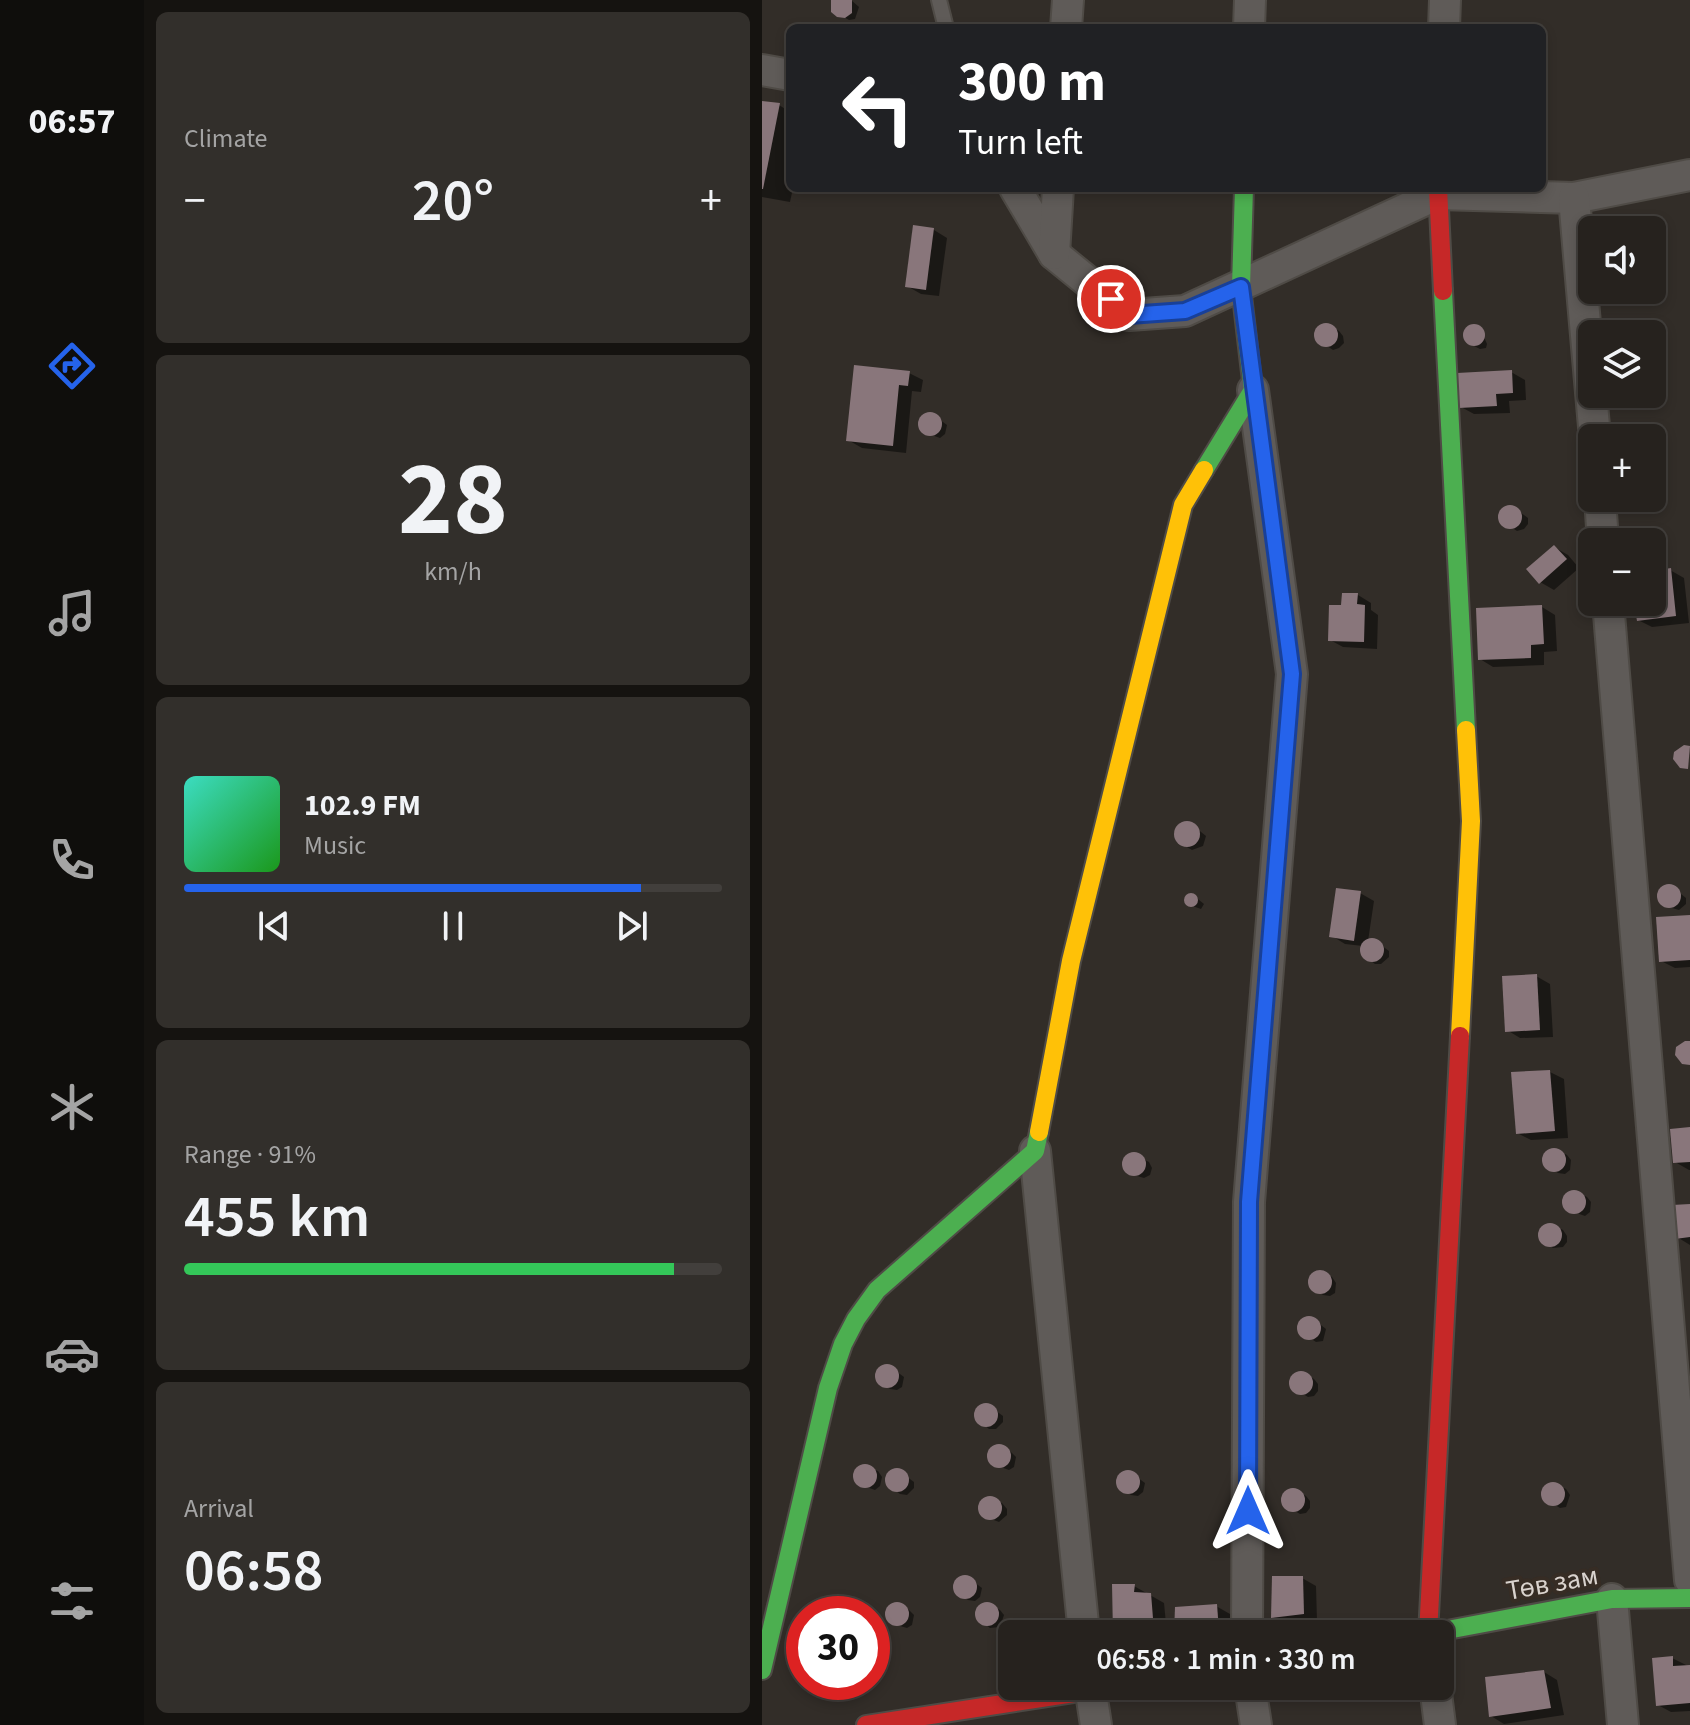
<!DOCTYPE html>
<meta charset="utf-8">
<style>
body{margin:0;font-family:"Source Sans 3",sans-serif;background:#322f2b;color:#f1f3f6;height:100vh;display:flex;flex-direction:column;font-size:30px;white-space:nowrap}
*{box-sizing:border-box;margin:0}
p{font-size:26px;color:#a4a4a4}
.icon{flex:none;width:44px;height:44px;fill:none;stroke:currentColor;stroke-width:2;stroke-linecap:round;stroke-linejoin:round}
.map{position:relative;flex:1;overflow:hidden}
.side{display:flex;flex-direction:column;gap:12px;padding:12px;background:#151310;width:618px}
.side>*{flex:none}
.top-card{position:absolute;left:24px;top:24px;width:760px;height:168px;border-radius:12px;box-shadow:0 4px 12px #0003,0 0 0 2px #423f3c;background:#202124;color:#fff;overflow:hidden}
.controls{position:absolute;left:816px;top:216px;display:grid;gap:16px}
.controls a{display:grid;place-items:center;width:88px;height:88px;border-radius:12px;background:#26221e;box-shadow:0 4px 12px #0003,0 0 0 2px #423f3c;font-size:40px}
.speed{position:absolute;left:24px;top:1596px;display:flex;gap:16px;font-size:40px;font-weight:700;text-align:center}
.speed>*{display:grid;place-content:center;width:104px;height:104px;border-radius:50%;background:#26221e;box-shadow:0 4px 12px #0003,0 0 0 2px #423f3c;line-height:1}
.speed .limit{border:12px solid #d22;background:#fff;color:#111}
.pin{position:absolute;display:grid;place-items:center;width:68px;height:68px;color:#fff;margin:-34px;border:4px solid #fff;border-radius:50%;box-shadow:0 2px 8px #0007}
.me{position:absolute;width:88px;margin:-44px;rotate:0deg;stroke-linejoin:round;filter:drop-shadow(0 0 6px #0008)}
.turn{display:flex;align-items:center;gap:28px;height:168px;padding:0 40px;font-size:36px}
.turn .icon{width:104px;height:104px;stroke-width:2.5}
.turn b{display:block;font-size:56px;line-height:68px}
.big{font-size:60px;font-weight:600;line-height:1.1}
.side .widget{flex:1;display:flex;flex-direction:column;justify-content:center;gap:12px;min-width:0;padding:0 28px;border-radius:12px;background:#322f2b}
.side .dial{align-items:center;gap:0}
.dial b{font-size:104px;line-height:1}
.song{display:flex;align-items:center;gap:24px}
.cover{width:96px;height:96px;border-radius:12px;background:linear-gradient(135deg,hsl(170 70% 55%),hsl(120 70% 35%))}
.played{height:8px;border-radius:4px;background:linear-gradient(90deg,#2563eb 85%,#423f3c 85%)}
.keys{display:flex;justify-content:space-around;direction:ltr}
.heat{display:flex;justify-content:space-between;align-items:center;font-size:44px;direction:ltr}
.charge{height:12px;border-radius:6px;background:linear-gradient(90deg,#34c759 91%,#423f3c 0)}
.trip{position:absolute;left:236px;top:1620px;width:456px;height:80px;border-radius:12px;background:#26221e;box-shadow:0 4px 12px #0003,0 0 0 2px #423f3c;font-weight:600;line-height:80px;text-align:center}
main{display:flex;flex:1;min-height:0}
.tabs{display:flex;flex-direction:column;width:144px;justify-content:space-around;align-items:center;background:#0f0e0c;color:#a4a4a4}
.tabs .icon{width:56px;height:56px}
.tabs .active{color:#2563eb}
.tabs b{font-size:36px;color:#f1f3f6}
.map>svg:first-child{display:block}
.shadow{fill:#0007}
.building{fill:#89767b}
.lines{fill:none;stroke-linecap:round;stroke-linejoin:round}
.lane-casing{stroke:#4f4b46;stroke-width:18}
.street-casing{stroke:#4f4b46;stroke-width:34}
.fast-casing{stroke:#4f4b46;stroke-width:22}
.slow-casing{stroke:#4f4b46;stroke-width:22}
.jam-casing{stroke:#4f4b46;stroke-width:22}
.lane{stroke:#5f5b58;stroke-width:14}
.street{stroke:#5f5b58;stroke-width:30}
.fast{stroke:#4caf50;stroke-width:18}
.slow{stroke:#ffc107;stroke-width:18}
.jam{stroke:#c62828;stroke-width:18}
.route-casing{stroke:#184099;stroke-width:20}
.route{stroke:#2563eb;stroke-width:14}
.labels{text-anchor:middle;stroke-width:8;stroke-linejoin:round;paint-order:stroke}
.street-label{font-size:28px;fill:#d9d2cd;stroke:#362c24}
</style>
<main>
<nav class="tabs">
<b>06:57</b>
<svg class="icon active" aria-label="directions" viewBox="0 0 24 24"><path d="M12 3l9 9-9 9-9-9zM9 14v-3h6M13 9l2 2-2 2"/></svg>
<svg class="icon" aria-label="music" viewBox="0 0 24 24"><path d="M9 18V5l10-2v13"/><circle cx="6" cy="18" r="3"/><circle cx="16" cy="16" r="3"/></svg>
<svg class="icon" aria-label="phone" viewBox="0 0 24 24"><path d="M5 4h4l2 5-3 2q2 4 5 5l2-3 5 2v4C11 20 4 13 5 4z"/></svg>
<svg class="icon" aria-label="climate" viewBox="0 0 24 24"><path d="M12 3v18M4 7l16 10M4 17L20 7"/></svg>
<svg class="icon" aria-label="car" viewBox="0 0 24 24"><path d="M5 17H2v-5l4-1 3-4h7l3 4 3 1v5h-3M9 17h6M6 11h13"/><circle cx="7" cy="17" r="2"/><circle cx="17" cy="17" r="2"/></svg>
<svg class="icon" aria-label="filters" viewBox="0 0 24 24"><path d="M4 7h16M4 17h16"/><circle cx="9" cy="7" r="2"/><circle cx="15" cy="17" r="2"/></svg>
</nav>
<section class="side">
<div class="widget"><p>Climate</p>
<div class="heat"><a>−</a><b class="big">20°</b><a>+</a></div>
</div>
<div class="widget dial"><b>28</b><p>km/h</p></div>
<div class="widget">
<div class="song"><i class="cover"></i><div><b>102.9 FM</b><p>Music</p></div></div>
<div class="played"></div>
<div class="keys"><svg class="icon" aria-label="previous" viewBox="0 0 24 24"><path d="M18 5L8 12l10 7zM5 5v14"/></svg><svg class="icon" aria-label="pause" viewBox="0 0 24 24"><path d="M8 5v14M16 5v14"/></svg><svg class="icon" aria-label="next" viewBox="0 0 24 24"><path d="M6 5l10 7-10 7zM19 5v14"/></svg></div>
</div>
<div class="widget"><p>Range · 91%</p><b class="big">455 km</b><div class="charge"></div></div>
<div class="widget"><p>Arrival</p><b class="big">06:58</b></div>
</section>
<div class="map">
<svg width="928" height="1725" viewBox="0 0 928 1725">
<rect width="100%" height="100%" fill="#322d28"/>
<g class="shadow">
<path d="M72 0H89L97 7 93 19 87 20 71 11Z"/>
<path d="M0 103 17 105 28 112V188H31L28 202 0 197Z"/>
<path d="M153 228 172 230 185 238 177 296 159 294 145 286Z"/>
<path d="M713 325 718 328 725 344 724 348 718 349 704 342V328Z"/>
<path d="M560 326 570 327 577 331 581 336 582 343 577 348 571 350 556 340V330Z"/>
<path d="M749 372 763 380 764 400 747 401 748 413 712 414 699 407Z"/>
<path d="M147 373 161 380 159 392 150 391 144 453 100 448 86 440Z"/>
<path d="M170 414 185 425 183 434 178 438 164 433 158 425 163 415Z"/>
<path d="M888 432 899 441 898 451 892 454H890V438H873Z"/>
<path d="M744 507H751L766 518V524L762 529 755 531 740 521V512Z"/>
<path d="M792 547 806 555 817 568 792 590 778 582Z"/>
<path d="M908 570 922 578 927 623 890 627 876 620 874 602H890V573Z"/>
<path d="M596 595 609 603V610L616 615 615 649 581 647 568 640 581 607Z"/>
<path d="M780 607 793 615 795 651 782 652V665L731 667 718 659Z"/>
<path d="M422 823H428L444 836 441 846 430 850 418 843 414 832Z"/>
<path d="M909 886 924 898V904L917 910 903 906 897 898 903 887Z"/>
<path d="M598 893 612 901 606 941 612 940 627 951V957L619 964H613L601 955V946L583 944 570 936Z"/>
<path d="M431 895 442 904 439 909 425 904V897Z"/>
<path d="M928 917V967L913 968 899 961Z"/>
<path d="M774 976 788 984 791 1037 758 1038 745 1030Z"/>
<path d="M788 1072 802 1079 806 1138 769 1140 755 1133Z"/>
<path d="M928 1129V1170H927L913 1162Z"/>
<path d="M788 1151H798L805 1155 809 1160 808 1170 803 1174 796 1173 784 1165V1155Z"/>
<path d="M371 1154 387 1162 390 1168 388 1175 382 1178 368 1174 362 1165 363 1160Z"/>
<path d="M808 1193H818L825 1197 829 1202 828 1212 823 1216 809 1211 802 1203Z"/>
<path d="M928 1206V1245L915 1237Z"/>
<path d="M783 1226H794L801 1230 805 1236V1242L801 1247 791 1248 779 1239 778 1233Z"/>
<path d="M553 1273H564L570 1277 574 1283 573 1293 568 1296 561 1295 549 1287 548 1280Z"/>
<path d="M550 1318 564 1329 561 1341 554 1342 539 1332 538 1323Z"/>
<path d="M127 1366 142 1377 140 1387 135 1390 128 1389 116 1381V1371Z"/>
<path d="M535 1374 545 1375 552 1379 556 1384V1391L552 1396 546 1397 531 1388V1378Z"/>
<path d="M226 1405 241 1416V1422L234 1429H227L215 1419 214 1414 219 1406Z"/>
<path d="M236 1446 249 1452 254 1457 252 1467 247 1470 233 1465 227 1458 230 1449Z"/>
<path d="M102 1466 116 1471 120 1477 118 1486 113 1490 99 1485 93 1477 96 1468Z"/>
<path d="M131 1471H137L152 1482V1488L145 1495 138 1494 126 1485 125 1479Z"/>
<path d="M368 1472 383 1483 381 1492 376 1496 369 1495 357 1486V1477Z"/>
<path d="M787 1485H797L804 1489 808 1495 804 1507 798 1508 782 1498V1489Z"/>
<path d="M527 1491 537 1492 544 1496 548 1501V1508L544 1513 538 1514 522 1505 521 1499Z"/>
<path d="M226 1498 240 1503 245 1509V1515L237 1522 224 1517 218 1509 221 1500Z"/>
<path d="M205 1577 220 1588 218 1597 213 1601 206 1600 194 1592V1582Z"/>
<path d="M540 1578 554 1586 555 1621 525 1625 511 1617Z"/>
<path d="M372 1586 402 1603 405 1634 353 1633Z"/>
<path d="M130 1605 141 1606 147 1610 152 1615 150 1625 145 1628 131 1624 125 1616Z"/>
<path d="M221 1606H231L238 1610 242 1615 238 1627 228 1628 216 1619V1609Z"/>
<path d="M454 1606 468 1614 469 1634 414 1633Z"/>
<path d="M910 1658 928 1667V1711L909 1712 896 1705Z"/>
<path d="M782 1672 795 1680 802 1715 742 1724 729 1716Z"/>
</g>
<g class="building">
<path d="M69 0H90V13L83 18 75 17 69 12Z"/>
<path d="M0 101 18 103 1 189H0Z"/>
<path d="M151 225 172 228 164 290 143 287Z"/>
<circle cx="564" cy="335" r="12"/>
<circle cx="712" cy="335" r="11"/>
<path d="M92 365 148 371 146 386 137 385 131 446 84 441Z"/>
<path d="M750 370 751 393 734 394 735 406 697 408 695 373Z"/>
<circle cx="168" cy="424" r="12"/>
<path d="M881 428 889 430 894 436 890 452V438H870L874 432Z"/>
<circle cx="748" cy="517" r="12"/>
<path d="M792 545 805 559 777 584 764 569Z"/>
<path d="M909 568 914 616 875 621 872 602H890V571Z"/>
<path d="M580 593H596L595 604 603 605 602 642 566 641 567 605H579Z"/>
<path d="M780 605 782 644 769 645V658L716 660 714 608Z"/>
<path d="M922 745 928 746 926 769 918 768 911 759 912 752Z"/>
<circle cx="425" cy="834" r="13"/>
<circle cx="907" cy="896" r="12"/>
<path d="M574 888 599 891 592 941 567 937Z"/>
<circle cx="429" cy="900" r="7"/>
<path d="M928 915V960L897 962 894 917Z"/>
<circle cx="610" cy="950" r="12"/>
<path d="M775 974 778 1030 743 1032 740 976Z"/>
<path d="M923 1041H928V1065L920 1064 913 1055 914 1047Z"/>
<path d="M788 1070 793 1131 754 1134 749 1072Z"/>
<path d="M928 1127V1162L911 1163 908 1129Z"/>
<circle cx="792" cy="1160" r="12"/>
<circle cx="372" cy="1164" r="12"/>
<circle cx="812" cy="1202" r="12"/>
<path d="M928 1204V1237L913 1239 910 1205Z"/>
<circle cx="788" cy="1235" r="12"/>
<circle cx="558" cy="1282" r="12"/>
<circle cx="547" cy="1328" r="12"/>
<circle cx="125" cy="1376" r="12"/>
<circle cx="539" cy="1383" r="12"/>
<circle cx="224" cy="1415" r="12"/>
<circle cx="237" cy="1456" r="12"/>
<circle cx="103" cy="1476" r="12"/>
<circle cx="135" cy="1480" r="12"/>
<circle cx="366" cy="1482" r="12"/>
<circle cx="791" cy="1494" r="12"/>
<circle cx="531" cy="1500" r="12"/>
<circle cx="228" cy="1508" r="12"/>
<circle cx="203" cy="1587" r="12"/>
<path d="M510 1576H541L542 1614 509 1618Z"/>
<path d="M350 1584H373L372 1592 389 1593 392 1631 351 1634Z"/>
<circle cx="135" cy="1614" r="12"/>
<circle cx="225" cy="1614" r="12"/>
<path d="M455 1604 457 1631 412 1634 413 1607Z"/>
<path d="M911 1656V1666L928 1665V1703L894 1706 890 1658Z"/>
<path d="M782 1670 789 1708 727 1717 723 1677Z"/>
</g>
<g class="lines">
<defs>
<path id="lane" d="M177 0 184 28"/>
<g id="street">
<path d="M304 28 306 0"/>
<path d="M487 28 488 0"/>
<path d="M682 28 683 0"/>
<path d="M0 70 28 75"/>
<path d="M253 188 292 254 367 315 423 311 676 194 812 198 928 175"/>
<path d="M812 198 833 438"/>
<path d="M292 254 296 188"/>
<path d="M838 498 841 542"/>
<path d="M846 602 928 1580"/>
<path d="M273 1151 322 1634"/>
<path d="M850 1599 861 1725"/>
<path d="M485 1634 487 1202 530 674 491 390"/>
<path d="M328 1686 334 1725"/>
<path d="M488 1686 494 1725"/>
<path d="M673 1686 678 1725"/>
</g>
<g id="fast">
<path d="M681 291 704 730"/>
<path d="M442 470 491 390 479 287 482 188"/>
<path d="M664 1634 850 1599 928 1598"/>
<path d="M0 1670 66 1388 81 1344 94 1319 115 1290 273 1151 277 1132"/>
</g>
<g id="slow">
<path d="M698 1036 709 821 704 730"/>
<path d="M277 1132 309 961 421 505 442 470"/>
</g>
<g id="jam">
<path d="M676 188 681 291"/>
<path d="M666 1634 698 1036"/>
<path d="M104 1725 358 1686"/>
</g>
</defs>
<use href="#lane" class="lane-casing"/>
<use href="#street" class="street-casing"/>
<use href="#fast" class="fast-casing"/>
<use href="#slow" class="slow-casing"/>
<use href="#jam" class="jam-casing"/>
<use href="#lane" class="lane"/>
<use href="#street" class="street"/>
<use href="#fast" class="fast"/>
<use href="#slow" class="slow"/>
<use href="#jam" class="jam"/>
</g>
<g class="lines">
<defs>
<path id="route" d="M349 299 367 315 423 311 479 287 530 674 487 1202 486 1511"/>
</defs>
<use href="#route" class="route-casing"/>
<use href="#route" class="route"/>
</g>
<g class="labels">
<g class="street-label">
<text transform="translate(790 1582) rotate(-10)" y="10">Төв зам</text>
</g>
</g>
</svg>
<div class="controls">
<a><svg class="icon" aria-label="sound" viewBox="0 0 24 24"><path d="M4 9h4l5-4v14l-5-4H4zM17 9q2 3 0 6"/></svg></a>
<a><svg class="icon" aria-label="layers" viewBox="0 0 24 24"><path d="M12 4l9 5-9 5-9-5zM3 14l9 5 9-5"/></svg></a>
<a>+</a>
<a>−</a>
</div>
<div class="speed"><div class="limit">30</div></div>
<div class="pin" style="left:349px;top:299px;background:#d93025"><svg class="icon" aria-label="arrive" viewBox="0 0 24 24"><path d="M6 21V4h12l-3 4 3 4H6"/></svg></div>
<svg class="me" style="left:486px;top:1511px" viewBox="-20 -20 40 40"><path d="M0-17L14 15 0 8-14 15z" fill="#2563eb" stroke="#fff" stroke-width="4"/></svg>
<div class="trip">06:58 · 1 min · 330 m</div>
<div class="top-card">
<div class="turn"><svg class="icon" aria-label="left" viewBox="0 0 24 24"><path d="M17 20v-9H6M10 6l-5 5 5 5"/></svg><div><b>300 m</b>Turn left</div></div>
</div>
</div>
</main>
